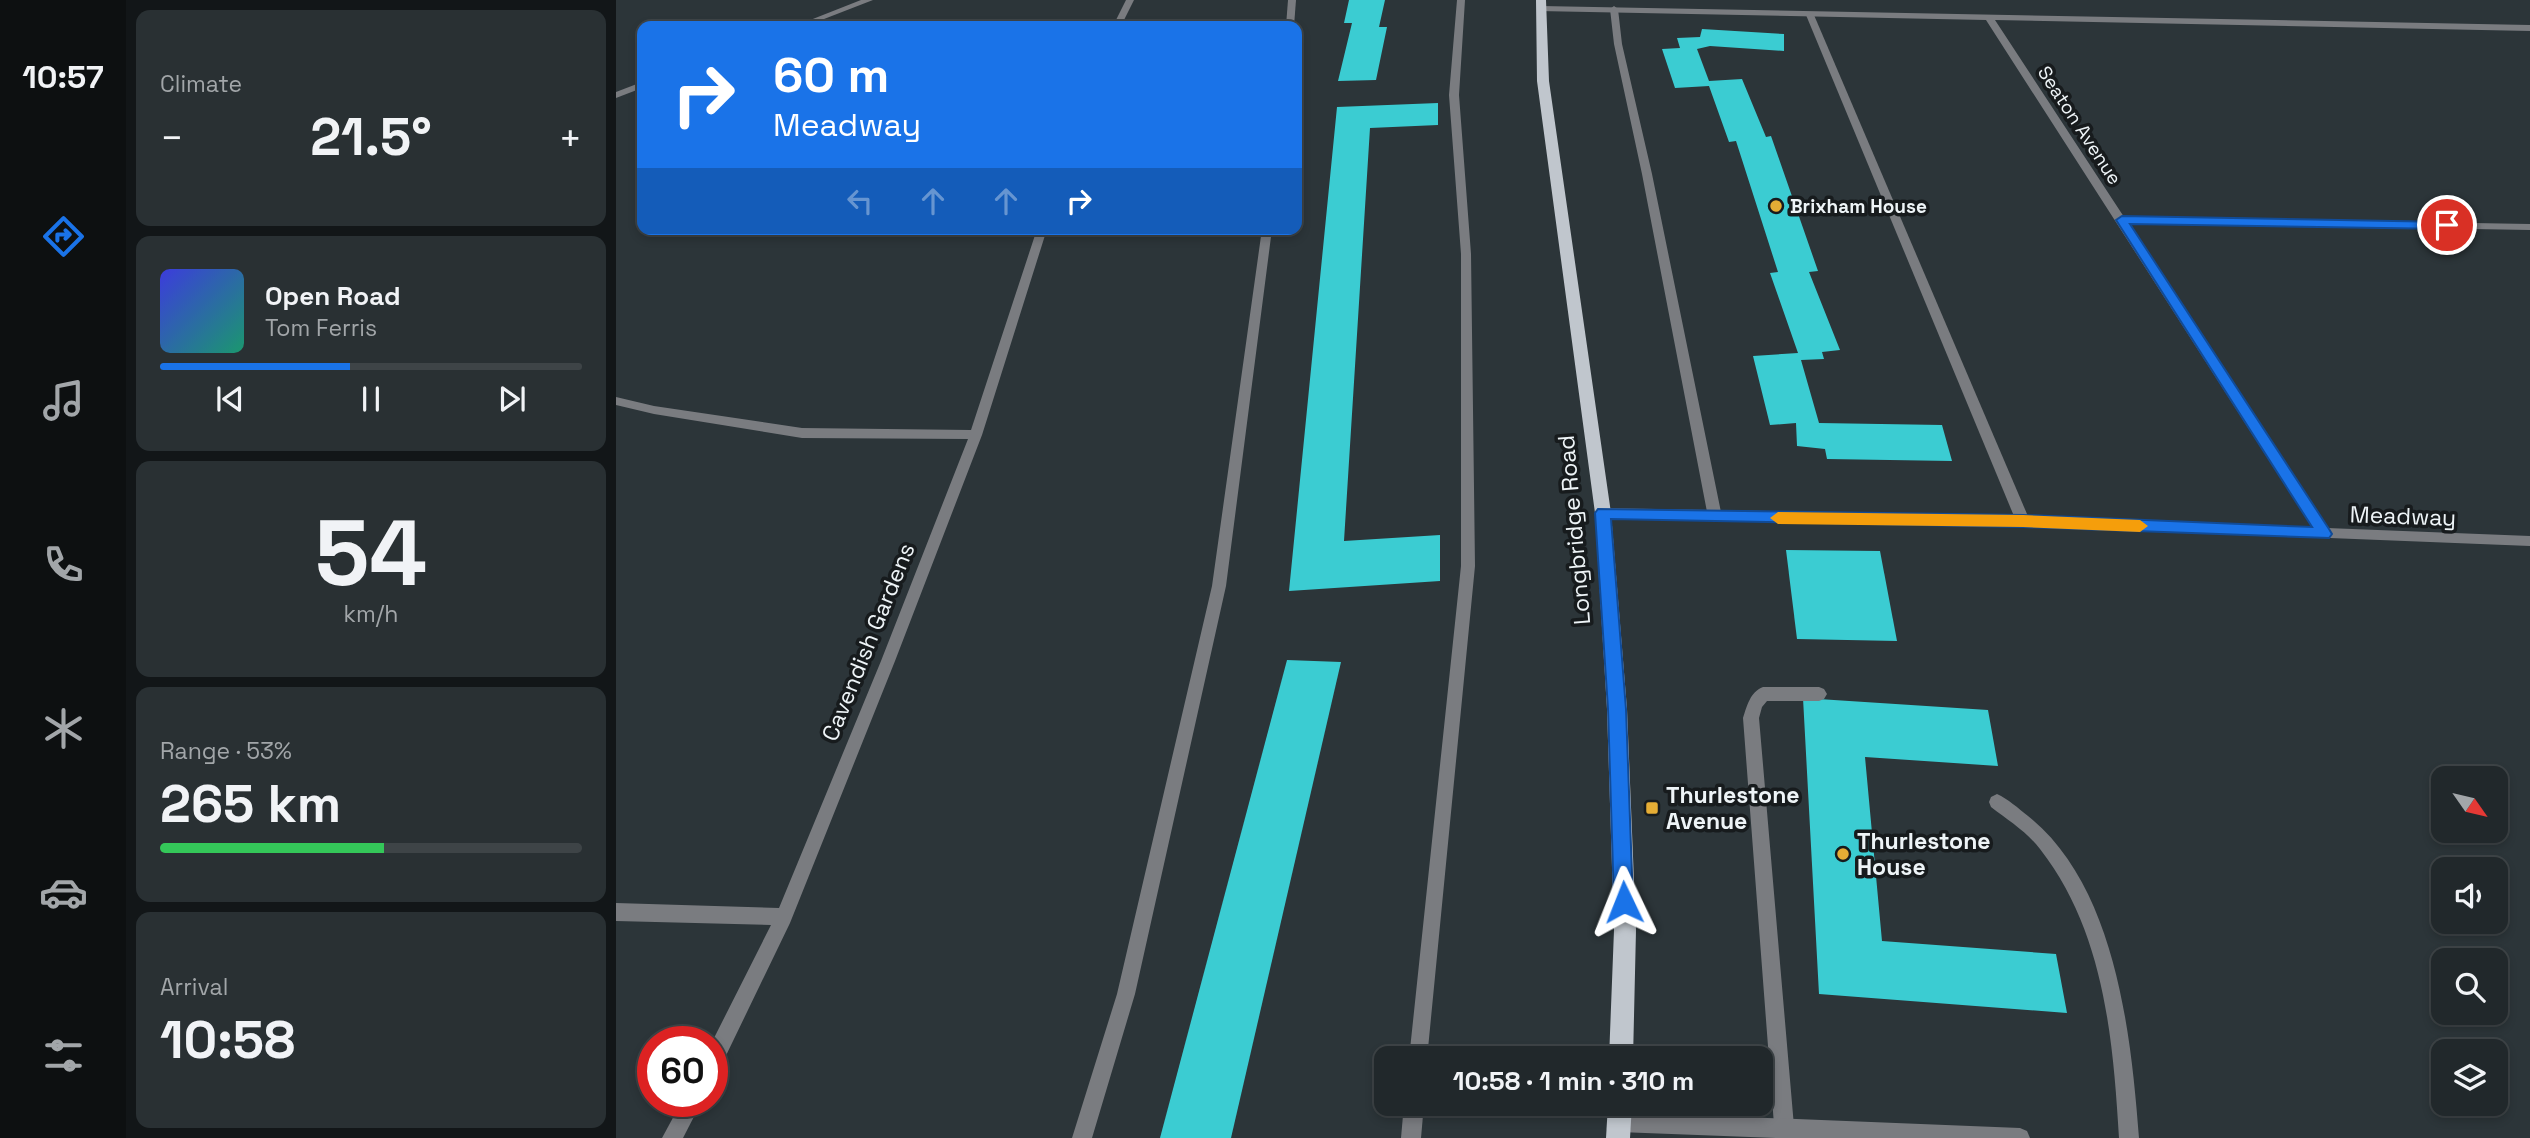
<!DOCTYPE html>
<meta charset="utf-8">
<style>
body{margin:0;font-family:"Space Grotesk",sans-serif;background:#293033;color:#f1f3f6;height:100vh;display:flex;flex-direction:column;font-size:26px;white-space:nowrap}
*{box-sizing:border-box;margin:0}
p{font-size:23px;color:#a2a6a9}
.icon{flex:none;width:38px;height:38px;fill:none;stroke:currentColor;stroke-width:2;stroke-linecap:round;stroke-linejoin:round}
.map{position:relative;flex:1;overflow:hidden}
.details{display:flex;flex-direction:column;gap:10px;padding:10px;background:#121618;width:490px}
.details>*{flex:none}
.top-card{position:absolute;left:21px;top:21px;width:665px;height:214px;border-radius:14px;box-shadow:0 4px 10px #0003,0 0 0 2px #3e4447;background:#1a73e8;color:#fff;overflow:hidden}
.needle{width:46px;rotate:124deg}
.fabs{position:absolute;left:1815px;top:766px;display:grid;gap:14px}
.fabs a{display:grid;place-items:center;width:77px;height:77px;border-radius:14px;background:#21282b;box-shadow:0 4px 10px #0003,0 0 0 2px #3e4447;font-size:35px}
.speed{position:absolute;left:21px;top:1026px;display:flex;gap:14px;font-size:35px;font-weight:700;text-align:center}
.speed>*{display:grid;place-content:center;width:91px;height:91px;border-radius:50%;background:#21282b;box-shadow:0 4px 10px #0003,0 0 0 2px #3e4447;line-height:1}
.speed .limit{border:10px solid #d22;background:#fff;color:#111}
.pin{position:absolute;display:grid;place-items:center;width:60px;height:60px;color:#fff;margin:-30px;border:4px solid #fff;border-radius:50%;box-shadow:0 2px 7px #0007}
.me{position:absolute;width:77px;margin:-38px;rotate:358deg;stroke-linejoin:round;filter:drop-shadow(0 0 5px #0008)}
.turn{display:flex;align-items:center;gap:24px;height:147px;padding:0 21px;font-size:32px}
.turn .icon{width:91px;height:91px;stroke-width:2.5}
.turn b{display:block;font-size:49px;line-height:60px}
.lanes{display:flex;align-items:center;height:66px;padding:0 21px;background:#0003;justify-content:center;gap:35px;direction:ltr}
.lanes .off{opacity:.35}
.big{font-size:52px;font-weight:800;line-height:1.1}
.details .tile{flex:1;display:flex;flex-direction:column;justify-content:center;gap:10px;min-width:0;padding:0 24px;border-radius:14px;background:#293033}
.details .dial{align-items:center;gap:0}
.dial b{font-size:91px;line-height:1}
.song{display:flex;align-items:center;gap:21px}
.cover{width:84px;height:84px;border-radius:10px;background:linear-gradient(135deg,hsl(240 70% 55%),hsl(160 70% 35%))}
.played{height:7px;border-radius:4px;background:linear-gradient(90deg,#1a73e8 45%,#3e4447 45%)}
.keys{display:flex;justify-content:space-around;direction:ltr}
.heat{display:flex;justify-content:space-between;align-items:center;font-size:38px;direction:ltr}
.charge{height:10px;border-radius:5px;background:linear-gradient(90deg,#34c759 53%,#3e4447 0)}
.trip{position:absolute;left:758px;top:1046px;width:399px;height:70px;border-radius:14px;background:#21282b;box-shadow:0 4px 10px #0003,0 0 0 2px #3e4447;font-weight:800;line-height:70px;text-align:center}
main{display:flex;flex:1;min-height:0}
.tabs{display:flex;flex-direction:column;width:126px;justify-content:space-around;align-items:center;background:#0d1011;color:#a2a6a9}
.tabs .icon{width:49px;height:49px}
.tabs .current{color:#1a73e8}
.tabs b{font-size:32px;color:#f1f3f6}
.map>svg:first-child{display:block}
.building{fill:#3bccd2}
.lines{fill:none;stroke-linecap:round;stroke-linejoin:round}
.lane{fill:#7a7c80;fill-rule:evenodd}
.street{fill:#7a7c80;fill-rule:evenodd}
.primary{fill:#c0c6cd;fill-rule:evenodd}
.route{fill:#1a73e8;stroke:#114b97;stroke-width:2}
.slow{fill:#f59e0b}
.poi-dot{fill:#e5ad35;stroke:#171b1d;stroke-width:2.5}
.labels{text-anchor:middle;stroke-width:7;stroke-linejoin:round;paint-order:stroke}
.far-street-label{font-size:19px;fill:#eef4f7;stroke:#171b1d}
.far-poi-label{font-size:19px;font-weight:bold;fill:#eef4f7;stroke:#171b1d;text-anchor:start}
.street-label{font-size:23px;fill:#eef4f7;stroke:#171b1d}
.poi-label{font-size:23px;font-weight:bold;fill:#eef4f7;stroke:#171b1d;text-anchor:start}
</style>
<main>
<nav class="tabs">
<b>10:57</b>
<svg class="icon current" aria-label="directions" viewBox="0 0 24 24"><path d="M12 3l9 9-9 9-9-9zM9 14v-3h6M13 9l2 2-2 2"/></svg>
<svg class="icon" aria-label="music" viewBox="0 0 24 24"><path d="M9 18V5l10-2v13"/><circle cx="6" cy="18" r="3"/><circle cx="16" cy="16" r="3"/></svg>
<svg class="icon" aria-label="phone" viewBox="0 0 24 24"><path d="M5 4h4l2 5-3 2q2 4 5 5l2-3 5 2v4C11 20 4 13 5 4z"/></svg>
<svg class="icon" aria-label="climate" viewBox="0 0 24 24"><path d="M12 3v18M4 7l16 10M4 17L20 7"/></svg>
<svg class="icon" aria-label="car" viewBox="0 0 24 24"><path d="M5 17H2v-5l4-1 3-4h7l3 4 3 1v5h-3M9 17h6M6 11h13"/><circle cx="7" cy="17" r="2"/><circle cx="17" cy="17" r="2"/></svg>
<svg class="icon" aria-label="filters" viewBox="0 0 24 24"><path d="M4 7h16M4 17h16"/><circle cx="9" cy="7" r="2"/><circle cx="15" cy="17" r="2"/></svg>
</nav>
<section class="details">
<div class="tile"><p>Climate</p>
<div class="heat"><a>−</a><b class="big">21.5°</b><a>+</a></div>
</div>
<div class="tile">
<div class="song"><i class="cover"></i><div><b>Open Road</b><p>Tom Ferris</p></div></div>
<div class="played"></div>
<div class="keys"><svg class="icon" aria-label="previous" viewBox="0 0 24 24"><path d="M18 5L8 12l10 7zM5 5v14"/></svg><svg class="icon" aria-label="pause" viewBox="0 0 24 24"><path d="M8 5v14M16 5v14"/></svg><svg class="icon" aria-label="next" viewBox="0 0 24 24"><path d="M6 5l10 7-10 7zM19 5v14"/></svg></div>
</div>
<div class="tile dial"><b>54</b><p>km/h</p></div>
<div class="tile"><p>Range · 53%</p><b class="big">265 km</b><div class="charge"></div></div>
<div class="tile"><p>Arrival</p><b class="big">10:58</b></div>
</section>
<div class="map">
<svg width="1914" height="1138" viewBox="0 0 1914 1138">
<rect width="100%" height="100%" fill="#2c3539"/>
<g class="building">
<path d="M733 0H769L763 27H771L760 80 722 81 736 23H728Z"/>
<path d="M1086 29 1168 34V51L1094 46 1081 49 1093 81 1126 79 1150 137 1155 136 1202 271 1193 272 1224 350 1206 352 1208 359 1185 360 1203 423 1326 425 1336 461 1211 459 1209 449 1181 446 1180 423 1154 425 1137 356 1182 353 1154 273 1162 272 1120 141 1113 142 1093 86 1059 88 1046 49 1064 48 1061 38 1084 37Z"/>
<path d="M822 103V125L754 128 728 541 824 535V581L673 591 721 107Z"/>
<path d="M1170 550 1264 551 1281 641 1181 639Z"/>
<path d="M671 660 725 662 615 1138H544Z"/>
<path d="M1187 698 1372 710 1382 766 1249 757 1266 941 1440 954 1451 1013 1203 994Z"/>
</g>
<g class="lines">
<g class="lane">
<path d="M998 6 1002 9 1006 44 1036 174 1106 517 1099 522 1092 517 1026 174 998 44 994 9Z"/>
<path d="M1194 12 1198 15 1414 521 1412 525 1407 526 1400 521 1190 15Z"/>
<path d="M1147 687H1203L1208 689 1211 694 1208 699 1203 701H1151L1146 707 1143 718 1179 1138H1159L1127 718C1131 706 1134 692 1147 687Z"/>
<path d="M1381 794C1392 799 1402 808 1412 816 1500 886 1515 1034 1523 1138H1503C1497 1038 1488 931 1424 849 1411 832 1392 820 1375 807L1373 802 1375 797Z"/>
</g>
<g class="street">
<path d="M245 0H257L190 26H179Z"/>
<path d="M510 0H518L505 26H497Z"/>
<path d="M672 0H680L678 26H670Z"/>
<path d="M841 0H849L843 95 855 254 859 566 811 1059H793L845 566V254L833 95Z"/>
<path d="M925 6 1914 25V31L1379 20 1508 217 1914 224V230L1512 223 1711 528 1914 536V546L1407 526 982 517 980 513 987 508 1407 516 1696 527 1370 20 922 11 921 9Z"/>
<path d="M26 82V88L0 98V92Z"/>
<path d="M421 229H431L366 435 279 661 174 923 103 1070 96 1072V1042L155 925 0 921V903L163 908 265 661 352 439 186 438 38 414 0 405V397L38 406 186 428 355 430Z"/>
<path d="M646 229H656L610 586 519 994 476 1138H456L501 994 596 586Z"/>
<path d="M66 1101H86L67 1138H46Z"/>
<path d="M788 1104H808L805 1138H785Z"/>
<path d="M1003 1112 1404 1128 1411 1131 1414 1138H1160L1003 1132 996 1129 993 1122 996 1115Z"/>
</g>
<g class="primary">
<path d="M920 0H930L933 81 995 513 1011 709 1020 930 1017 1059H993L998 930 991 709 979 513 921 81Z"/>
<path d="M992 1104H1016L1014 1138H990Z"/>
</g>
</g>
<path class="route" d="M1506 216 1831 222 1837 225 1831 229 1514 224 1713 529 1716 534 1713 538 1407 527 995 519 1010 709 1017 902 1015 909 1008 912 1001 909 998 902 992 709 979 513 982 509 1407 515 1696 527 1500 220Z"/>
<path class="slow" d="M1162 512 1407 515 1524 520 1532 526 1524 532 1407 527 1162 524 1154 518Z"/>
<g class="poi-dot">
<circle cx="1160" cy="206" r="7"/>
<rect x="1029" y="801" width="14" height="14" rx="3.5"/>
<circle cx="1227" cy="854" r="7"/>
</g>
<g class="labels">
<g class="far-street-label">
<text transform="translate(1464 125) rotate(57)" y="7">Seaton Avenue</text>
</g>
<g class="far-poi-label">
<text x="1174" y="213">Brixham House</text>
</g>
<g class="street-label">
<text transform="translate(1787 516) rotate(2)" y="8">Meadway</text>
<text transform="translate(958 530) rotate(-95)" y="8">Longbridge Road</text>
<text transform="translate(252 642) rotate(-68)" y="8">Cavendish Gardens</text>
</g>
<g class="poi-label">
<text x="1050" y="803">Thurlestone<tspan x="1050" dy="26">Avenue</tspan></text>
<text x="1241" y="849">Thurlestone<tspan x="1241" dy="26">House</tspan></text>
</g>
</g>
</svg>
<div class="fabs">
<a><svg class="needle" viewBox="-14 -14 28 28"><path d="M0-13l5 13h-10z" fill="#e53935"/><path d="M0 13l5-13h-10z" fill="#a2a6a9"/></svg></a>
<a><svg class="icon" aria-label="sound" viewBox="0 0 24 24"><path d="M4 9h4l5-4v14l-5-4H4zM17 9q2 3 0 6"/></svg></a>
<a><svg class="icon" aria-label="search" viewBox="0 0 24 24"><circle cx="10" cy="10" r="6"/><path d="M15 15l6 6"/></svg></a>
<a><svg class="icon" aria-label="layers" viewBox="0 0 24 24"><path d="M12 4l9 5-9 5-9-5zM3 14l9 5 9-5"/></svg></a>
</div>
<div class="speed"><div class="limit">60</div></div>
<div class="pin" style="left:1831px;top:225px;background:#d93025"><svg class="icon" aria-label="arrive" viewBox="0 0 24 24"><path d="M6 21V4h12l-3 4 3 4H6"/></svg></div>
<svg class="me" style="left:1008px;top:902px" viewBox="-20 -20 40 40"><path d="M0-17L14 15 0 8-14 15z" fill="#1a73e8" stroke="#fff" stroke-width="4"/></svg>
<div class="trip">10:58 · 1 min · 310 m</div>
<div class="top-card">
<div class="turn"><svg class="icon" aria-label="right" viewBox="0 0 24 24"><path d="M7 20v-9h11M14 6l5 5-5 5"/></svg><div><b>60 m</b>Meadway</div></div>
<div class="lanes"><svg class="icon off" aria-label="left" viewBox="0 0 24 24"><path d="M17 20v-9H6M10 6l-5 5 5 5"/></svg><svg class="icon off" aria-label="ahead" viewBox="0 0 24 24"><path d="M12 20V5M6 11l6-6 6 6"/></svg><svg class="icon off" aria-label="ahead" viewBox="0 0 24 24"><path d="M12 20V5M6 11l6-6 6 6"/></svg><svg class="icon" aria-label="right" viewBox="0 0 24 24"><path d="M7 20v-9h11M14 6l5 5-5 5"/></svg></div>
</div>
</div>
</main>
